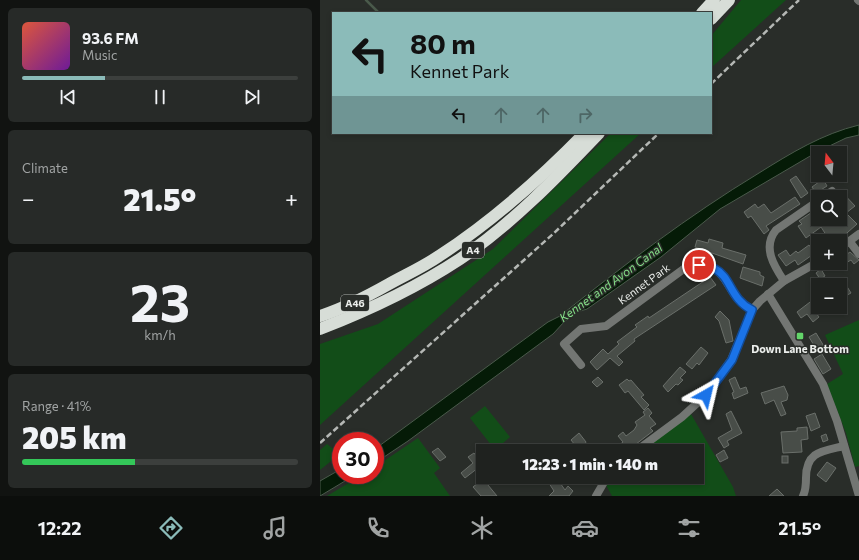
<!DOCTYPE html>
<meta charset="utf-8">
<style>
body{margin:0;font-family:Commissioner,sans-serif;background:#272a28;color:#f1f3f6;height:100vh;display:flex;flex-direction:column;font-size:15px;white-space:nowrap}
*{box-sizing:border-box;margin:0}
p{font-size:13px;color:#a1a4a4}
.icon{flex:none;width:22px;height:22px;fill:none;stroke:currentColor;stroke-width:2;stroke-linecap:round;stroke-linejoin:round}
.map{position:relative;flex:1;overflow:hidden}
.details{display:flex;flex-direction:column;gap:8px;padding:8px;background:#111311;width:320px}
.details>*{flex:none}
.guide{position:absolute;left:12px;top:12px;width:380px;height:122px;border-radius:0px;box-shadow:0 2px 6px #0003,0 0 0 1px #3c3f3d;background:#8bbbb9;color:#111;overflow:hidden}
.needle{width:26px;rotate:344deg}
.controls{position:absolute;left:491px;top:146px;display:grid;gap:8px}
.controls a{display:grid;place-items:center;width:36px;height:36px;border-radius:0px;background:#1f221f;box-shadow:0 2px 6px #0003,0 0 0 1px #3c3f3d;font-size:20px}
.speed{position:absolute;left:12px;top:432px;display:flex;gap:8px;font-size:20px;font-weight:700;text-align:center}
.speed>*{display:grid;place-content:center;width:52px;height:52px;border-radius:50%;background:#1f221f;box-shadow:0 2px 6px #0003,0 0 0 1px #3c3f3d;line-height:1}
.speed .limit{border:6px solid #d22;background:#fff;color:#111}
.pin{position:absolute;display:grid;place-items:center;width:34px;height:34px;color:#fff;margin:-17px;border:2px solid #fff;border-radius:50%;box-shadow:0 1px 4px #0007}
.me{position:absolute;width:44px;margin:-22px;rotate:37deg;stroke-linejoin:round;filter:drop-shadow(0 0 3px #0008)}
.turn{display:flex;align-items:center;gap:14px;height:84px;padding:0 12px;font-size:18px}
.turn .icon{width:52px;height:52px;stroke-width:2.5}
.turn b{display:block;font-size:28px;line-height:34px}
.lanes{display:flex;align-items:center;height:38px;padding:0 12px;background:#0003;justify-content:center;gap:20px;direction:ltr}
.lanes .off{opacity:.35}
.big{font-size:30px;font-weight:800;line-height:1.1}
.details .tile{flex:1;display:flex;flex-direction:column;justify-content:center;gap:6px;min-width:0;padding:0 14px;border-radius:6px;background:#272a28}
.details .dial{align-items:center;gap:0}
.dial b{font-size:52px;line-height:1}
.song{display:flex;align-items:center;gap:12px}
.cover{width:48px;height:48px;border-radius:6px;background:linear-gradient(135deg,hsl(10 70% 55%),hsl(280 70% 35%))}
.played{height:4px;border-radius:2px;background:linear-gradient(90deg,#8bbbb9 30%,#3c3f3d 30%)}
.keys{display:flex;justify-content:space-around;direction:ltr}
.heat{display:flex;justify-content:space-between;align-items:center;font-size:22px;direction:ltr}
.charge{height:6px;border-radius:3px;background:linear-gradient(90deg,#34c759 41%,#3c3f3d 0)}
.trip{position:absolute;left:156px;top:444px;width:228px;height:40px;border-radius:0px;background:#1f221f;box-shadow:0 2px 6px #0003,0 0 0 1px #3c3f3d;font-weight:800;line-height:40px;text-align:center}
.tabs{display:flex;height:64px;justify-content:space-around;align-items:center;background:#0c0e0c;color:#a1a4a4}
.tabs .icon{width:28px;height:28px}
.tabs .on{color:#8bbbb9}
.tabs b{font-size:18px;color:#f1f3f6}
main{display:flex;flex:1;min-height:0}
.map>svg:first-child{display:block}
.green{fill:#124d18}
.water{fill:#051b07;stroke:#4a5a4b}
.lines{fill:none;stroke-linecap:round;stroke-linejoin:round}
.stream{stroke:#4a5a4b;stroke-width:2.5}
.building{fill:#484d48;stroke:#6a6f6a}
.street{stroke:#737673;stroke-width:8}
.highway{stroke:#d7ddd7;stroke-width:12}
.rail{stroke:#b5b8b5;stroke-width:2.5;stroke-dasharray:6 3;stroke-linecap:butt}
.route-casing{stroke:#114b97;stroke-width:10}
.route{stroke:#1a73e8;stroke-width:7}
.poi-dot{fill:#62d469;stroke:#292d29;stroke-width:1.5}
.labels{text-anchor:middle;stroke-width:3;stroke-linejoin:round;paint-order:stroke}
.shield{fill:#292d29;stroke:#b1b4b1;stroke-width:1}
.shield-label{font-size:10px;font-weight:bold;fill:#ebeeeb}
.street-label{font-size:11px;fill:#ebeeeb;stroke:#292d29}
.poi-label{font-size:11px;font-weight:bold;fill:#ebeeeb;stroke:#292d29}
.water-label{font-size:12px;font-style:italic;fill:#84df87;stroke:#292d29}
</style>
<main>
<section class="details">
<div class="tile">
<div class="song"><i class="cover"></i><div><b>93.6 FM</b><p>Music</p></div></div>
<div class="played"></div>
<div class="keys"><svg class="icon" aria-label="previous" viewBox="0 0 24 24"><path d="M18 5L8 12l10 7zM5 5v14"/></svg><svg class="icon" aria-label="pause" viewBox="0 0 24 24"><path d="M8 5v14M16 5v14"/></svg><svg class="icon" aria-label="next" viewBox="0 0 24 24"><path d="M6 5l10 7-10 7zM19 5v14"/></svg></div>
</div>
<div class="tile"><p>Climate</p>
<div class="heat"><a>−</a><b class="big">21.5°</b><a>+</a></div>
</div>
<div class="tile dial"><b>23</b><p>km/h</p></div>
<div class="tile"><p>Range · 41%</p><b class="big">205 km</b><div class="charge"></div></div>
</section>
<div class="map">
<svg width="539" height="496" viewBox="0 0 539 496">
<rect width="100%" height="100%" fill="#292d29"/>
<g class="green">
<path d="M421 0H466L391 68V36Z"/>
<path d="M291 133H321L0 425V344L58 324 173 249Z"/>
<path d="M539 320V466L535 467 526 433 507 384 523 374 505 335Z"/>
<path d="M165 406 190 437 175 450 150 418Z"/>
<path d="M371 414 413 487 416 496H292L286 485 292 477H377V451H320Z"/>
<path d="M98 438 120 468 114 473 130 496H7L42 475H55V467Z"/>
<path d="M7 444 20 454 0 470V450Z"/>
</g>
<g class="water">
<path d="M539 125V135L526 138 497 152 400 209 341 257 267 309 257 312 244 322 233 334 88 441 55 463V449L228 322 240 316C304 265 368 216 439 173 471 153 502 134 539 125Z"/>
<path d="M21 469V475H35L0 496V481Z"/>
</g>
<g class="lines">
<path class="stream" d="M46 0 59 13"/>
</g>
<g class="building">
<path d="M476 176 488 193 481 198 470 180Z"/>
<path d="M503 179 507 186 496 193 492 187Z"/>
<path d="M520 190 535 206 526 213 537 224 518 241H510L501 227 486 238 478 226 482 224 479 221 498 208V219H520V207L524 205 520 201Z"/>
<path d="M475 197 480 204 446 226 449 230 444 234 431 216 428 218 424 212 435 204 438 208 444 204 451 213Z"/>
<path d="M389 239 403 243 402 248 426 255 423 264 375 247 377 240 388 243Z"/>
<path d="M489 245 495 253 478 265 475 260 466 266 458 255 466 250 470 256 476 251 478 253Z"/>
<path d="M530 252 539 260 534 264 531 260 524 264 520 259Z"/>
<path d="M423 267 440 272V275L444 277 442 286 420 278Z"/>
<path d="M501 269 505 276 500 279 496 273Z"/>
<path d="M390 277 396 285 314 339 315 341 297 356 303 362 299 366 290 358 277 370 270 362 283 349 288 354 299 344 297 342 317 327 315 325 328 316 329 318Z"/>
<path d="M526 285 531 293 520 299V288Z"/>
<path d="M494 299 498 305 493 309 499 317 493 322 487 314 481 318 477 312Z"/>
<path d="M400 311 409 320 413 341 406 343 399 321 395 317Z"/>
<path d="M496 333 505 348 498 352 489 337Z"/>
<path d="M381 347 388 353 379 365 377 363 372 369 366 364Z"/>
<path d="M502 354 511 369 503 374 494 359Z"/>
<path d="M360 367 366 372 360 378 363 380 358 385 356 384 348 392 343 386Z"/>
<path d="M278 377 283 382 277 387 272 382Z"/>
<path d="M415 377 420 389 426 387 428 393 414 399 412 393 414 392 409 380Z"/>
<path d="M307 379 309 381 311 380 324 395 321 397 329 405 324 410 308 391 305 393 299 385Z"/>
<path d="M464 386 468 395 467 400 461 402 466 414 461 416 454 400 445 404 441 393Z"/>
<path d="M328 408 332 413 329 416 336 424 330 428 333 431 307 451H292L303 442 298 436 303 432 306 436 314 430 317 425 315 422 325 415 323 412Z"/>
<path d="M411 411 422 433 407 441 409 445 404 448 398 438 412 430 406 414Z"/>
<path d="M495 413 500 427 491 431 486 416Z"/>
<path d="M487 427 488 439 481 440 482 452 463 453 461 432 477 431V428Z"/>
<path d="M259 433 266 442 265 444 271 451H247L255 445 251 440Z"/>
<path d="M506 434 508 440 503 442 501 436Z"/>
<path d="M118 448 126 457 120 461 112 452Z"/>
<path d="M404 450 408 458 400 462 396 455Z"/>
<path d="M154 453 163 464 145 478 141 473 153 463 148 457Z"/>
<rect x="462" y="456" width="6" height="7"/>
<path d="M507 462 516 468 506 482 497 475Z"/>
<path d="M225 477H236L245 490 248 486 253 491 249 496H229L234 491Z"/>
<path d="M163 479 177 496H161L153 487Z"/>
<path d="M457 489 464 496H449Z"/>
</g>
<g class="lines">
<g class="street">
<path d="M538 0 539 1"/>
<path d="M503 197 512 191"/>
<path d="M530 242 539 254"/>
<path d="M520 248 539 234"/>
<path d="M464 281C454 266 442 247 456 230L498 201"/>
<path d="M448 294 503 384 517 421 539 496"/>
<path d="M261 365 244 344 261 329 286 326 365 268C413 257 400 294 432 310"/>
<path d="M316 451 362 417 386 395 411 360 432 310 440 301 464 281 498 262"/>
<path d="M276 496 287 477"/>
<path d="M483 496C486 490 486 484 486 478 486 451 503 451 524 446"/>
</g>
<g class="highway">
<path d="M382 13 394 0"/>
<path d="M391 19 409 0"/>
<path d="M0 316C25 308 46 297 69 284 85 275 103 267 119 256 173 221 220 179 265 133"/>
<path d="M0 329C49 310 96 288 140 259 192 224 236 178 279 133"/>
</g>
<g class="rail">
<path d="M391 84 479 0"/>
<path d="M0 443 233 234 339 133"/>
</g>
</g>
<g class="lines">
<defs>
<path id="route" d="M379 265C384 266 390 266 395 269 411 277 410 299 432 310L412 360 386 395"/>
</defs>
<use href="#route" class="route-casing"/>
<use href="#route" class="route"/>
</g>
<rect class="poi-dot" x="476" y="332" width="8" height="8" rx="2"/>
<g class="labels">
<g class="shield">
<rect x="142" y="242" width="22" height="16" rx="3"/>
<rect x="21" y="295" width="28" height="16" rx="3"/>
</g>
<g class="shield-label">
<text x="153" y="254">A4</text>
<text x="35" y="307">A46</text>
</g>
<g class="street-label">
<text transform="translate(324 284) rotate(-36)" y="4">Kennet Park</text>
</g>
<g class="poi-label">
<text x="480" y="353">Down Lane Bottom</text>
</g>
<g class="water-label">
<text transform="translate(291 283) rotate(-36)" y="4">Kennet and Avon Canal</text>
</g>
</g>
</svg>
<div class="controls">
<a><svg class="needle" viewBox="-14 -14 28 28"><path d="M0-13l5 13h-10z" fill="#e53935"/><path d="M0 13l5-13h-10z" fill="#a1a4a4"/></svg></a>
<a><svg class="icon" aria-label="search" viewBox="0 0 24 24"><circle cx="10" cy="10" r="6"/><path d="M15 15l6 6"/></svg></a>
<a>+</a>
<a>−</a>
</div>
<div class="speed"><div class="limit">30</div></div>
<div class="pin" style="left:379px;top:265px;background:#d93025"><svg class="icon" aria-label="arrive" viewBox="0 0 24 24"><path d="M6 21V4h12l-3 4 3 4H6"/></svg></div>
<svg class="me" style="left:386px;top:395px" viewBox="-20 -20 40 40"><path d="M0-17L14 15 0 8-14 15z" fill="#1a73e8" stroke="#fff" stroke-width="4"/></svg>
<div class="trip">12:23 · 1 min · 140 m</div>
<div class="guide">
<div class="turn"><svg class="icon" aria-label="left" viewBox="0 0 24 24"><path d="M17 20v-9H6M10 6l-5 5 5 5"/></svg><div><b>80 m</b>Kennet Park</div></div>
<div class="lanes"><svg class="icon" aria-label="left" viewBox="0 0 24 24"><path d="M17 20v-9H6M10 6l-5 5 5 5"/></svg><svg class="icon off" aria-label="ahead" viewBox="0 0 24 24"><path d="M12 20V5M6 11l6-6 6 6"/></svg><svg class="icon off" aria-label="ahead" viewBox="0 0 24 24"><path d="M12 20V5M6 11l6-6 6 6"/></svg><svg class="icon off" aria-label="right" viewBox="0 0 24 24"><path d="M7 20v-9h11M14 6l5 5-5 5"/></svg></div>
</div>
</div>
</main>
<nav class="tabs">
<b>12:22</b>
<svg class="icon on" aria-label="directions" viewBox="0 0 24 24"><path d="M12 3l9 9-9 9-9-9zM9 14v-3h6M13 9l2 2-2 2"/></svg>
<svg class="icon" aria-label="music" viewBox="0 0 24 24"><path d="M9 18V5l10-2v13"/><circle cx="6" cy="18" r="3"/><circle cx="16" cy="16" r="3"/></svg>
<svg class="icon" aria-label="phone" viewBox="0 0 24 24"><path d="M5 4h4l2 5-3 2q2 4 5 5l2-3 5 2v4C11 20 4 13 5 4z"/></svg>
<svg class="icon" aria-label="climate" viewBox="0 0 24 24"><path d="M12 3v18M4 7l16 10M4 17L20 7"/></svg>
<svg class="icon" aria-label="car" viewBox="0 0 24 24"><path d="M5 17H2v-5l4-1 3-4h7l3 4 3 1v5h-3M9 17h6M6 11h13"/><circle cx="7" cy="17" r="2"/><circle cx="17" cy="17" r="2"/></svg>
<svg class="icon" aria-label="filters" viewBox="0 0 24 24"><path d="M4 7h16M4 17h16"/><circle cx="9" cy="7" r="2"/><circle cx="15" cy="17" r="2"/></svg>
<b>21.5°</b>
</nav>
